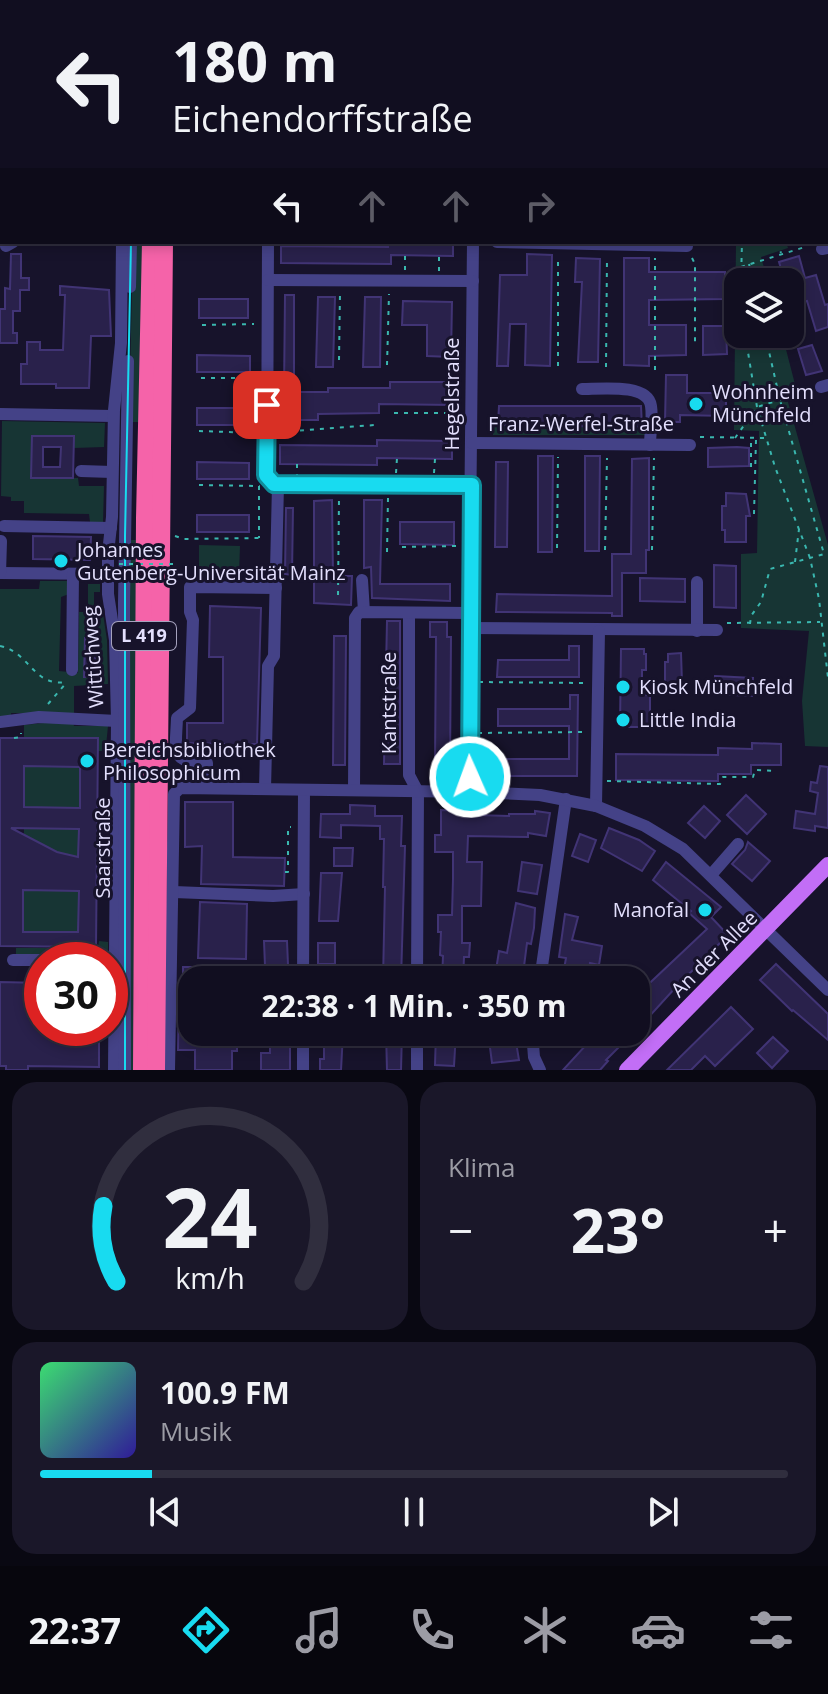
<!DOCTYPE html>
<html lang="de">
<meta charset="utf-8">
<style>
body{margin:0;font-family:"Open Sans",sans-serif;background:#1a1729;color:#f1f3f6;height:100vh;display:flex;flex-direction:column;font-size:30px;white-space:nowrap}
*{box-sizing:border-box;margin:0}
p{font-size:26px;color:#9c9ca5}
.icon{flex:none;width:44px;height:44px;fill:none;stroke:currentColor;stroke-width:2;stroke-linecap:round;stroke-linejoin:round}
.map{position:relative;height:1070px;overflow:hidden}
.panel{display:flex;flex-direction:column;gap:12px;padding:12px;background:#090812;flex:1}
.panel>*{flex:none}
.hud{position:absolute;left:0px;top:0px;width:828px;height:244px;box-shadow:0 4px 12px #0003,0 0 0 2px #302e3e;background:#110e20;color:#f1f3f6;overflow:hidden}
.tools{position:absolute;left:724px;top:268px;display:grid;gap:16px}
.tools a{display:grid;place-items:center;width:80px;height:80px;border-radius:16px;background:#110e20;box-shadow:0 4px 12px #0003,0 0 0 2px #302e3e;font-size:40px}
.speed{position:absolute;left:24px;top:942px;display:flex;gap:16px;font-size:40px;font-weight:700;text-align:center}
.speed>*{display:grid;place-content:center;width:104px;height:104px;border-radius:50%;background:#110e20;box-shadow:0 4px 12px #0003,0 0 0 2px #302e3e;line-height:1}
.speed .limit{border:12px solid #d22;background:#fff;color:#111}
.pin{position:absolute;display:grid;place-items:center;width:68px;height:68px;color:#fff;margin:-34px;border-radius:16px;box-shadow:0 4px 12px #0006}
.me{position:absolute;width:88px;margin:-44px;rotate:358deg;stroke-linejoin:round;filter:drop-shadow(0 0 6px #0008)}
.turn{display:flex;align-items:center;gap:28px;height:168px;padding:0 40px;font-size:36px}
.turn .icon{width:104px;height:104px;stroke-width:2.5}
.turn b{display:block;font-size:56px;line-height:68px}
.lanes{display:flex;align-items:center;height:76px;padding:0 40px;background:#0003;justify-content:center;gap:40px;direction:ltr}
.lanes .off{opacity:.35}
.big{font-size:60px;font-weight:700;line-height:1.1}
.panel .tile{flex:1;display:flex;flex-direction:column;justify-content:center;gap:12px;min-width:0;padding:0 28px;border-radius:24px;background:#1a1729}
.panel .dial{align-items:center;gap:0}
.dial svg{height:208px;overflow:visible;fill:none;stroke:#302e3e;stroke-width:7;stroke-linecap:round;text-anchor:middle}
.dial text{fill:#f1f3f6;stroke:none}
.song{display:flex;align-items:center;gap:24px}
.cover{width:96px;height:96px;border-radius:12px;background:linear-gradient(135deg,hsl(140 70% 55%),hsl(250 70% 35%))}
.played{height:8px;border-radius:4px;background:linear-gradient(90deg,#18dbf0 15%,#302e3e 15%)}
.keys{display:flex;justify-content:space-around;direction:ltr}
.heat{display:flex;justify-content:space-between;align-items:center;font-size:44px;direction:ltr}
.panel .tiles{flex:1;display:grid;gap:12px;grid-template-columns:1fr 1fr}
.tile:last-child{grid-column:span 2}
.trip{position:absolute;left:178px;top:966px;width:472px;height:80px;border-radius:24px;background:#110e20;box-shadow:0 4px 12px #0003,0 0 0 2px #302e3e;font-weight:700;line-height:80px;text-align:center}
.menu{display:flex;height:128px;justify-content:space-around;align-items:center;background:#07060d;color:#9c9ca5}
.menu .icon{width:56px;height:56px}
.menu .active{color:#18dbf0}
.menu b{font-size:36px;color:#f1f3f6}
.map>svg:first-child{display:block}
.green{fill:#173534}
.building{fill:#29214b;stroke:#413475;stroke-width:2;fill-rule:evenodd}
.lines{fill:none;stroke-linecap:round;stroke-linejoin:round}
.path{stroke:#3ab7af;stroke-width:2;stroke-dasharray:4 6;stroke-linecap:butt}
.minor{stroke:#444287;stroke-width:12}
.major{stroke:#c26ef6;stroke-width:16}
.highway{stroke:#f563a9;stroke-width:18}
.tram{stroke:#18dbf0;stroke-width:2}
.path-bridge{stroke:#3ab7af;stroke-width:2;stroke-dasharray:4 6;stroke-linecap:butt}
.route-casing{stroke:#108e9c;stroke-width:20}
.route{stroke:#18dbf0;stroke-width:14}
.poi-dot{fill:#18dbf0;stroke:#17132b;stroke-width:3}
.labels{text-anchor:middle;stroke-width:6;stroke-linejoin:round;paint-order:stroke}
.shield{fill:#17132b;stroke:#a6a2be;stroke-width:2}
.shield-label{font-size:18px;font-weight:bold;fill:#e3dffd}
.poi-label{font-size:20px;fill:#e3dffd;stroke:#17132b;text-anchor:start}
.street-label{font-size:20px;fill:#e3dffd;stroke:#17132b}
</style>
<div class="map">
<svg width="828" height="1070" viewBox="0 0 828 1070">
<rect width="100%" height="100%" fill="#17132b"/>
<g class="green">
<path d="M133 242H144L139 422H129Z"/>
<path d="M736 242H786L788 248 761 257 768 282H738V334H782L797 392 786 395 828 545V747L805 746 802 701 809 631 741 628V554L757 553 759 431 734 430Z"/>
<path d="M2 421 105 423 104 447 74 448V436H32L31 477 78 478 79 486H104L103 523 90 522 89 514 24 513V501H11V497L1 496Z"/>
<path d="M492 425 647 427V435H493Z"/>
<path d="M128 540H137L134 1070H127Z"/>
<path d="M199 545 240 546 239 574H199Z"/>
<path d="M40 581H67L70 583 69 594 61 597 59 671 78 673 79 612H88V584H100V592H94V606L102 607 107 640 108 684 74 686V714L11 713V717H0V589H39Z"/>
<path d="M73 720 74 726H108L106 746 108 751H98L97 738H24V725Z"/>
<path d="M24 766 80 767V808L24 807Z"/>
<path d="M24 829H79L78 869 57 852 24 839Z"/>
<path d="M23 890 79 891 78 932H23Z"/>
<path d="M99 941 108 942V953L100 958H16V948H98Z"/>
</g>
<g class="building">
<path d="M388 242H453V256L391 255V264L281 263V246L388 247Z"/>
<path d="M11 254H21V278H29V290H20V311H13V333H17V343H0V309H5V288L10 289Z"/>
<path d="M527 254 552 255 550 366 525 365 526 324H510L508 366H497L500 275H527Z"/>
<path d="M799 256 805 278 816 275 825 305 828 304V327L816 331 807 301 802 302 796 279 785 282 779 262Z"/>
<path d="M576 258 600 259 598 362H578L582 282H575Z"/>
<path d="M624 258H649V272H725V299L649 300V325H686V355L649 356V366L624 365Z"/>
<path d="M60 286 109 290 111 336H91L89 388H56V384H21V364H27V342H40V350H63L65 295H60Z"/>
<path d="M285 295H294V392H328V388H390V382H452V405L379 404V413L318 414V420H290V415H277V392H284Z"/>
<path d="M318 297H335L333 367H316Z"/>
<path d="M365 297H381L380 367H363Z"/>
<rect x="199" y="299" width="49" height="19"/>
<path d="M403 301 452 302 451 357 427 356V325H402Z"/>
<path d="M703 326H726L727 354 703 355Z"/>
<path d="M812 345 822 371 806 375 798 349Z"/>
<path d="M197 355 250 356V372H197Z"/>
<path d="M666 375H687V393H726V416L680 415V422H665Z"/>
<path d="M499 406H641L642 427 498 425Z"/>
<rect x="197" y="408" width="53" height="17"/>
<path d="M32 436H74L73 478H31ZM43 447H61L60 467H43Z"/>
<path d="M377 440 452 441V459L377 458V465L280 464V445L377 446Z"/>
<path d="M737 447 749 448V466L708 467V448Z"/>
<path d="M538 456H553L552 552H538Z"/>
<path d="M585 456H600L599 551H585Z"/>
<path d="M649 458V550H646V573H622V616H612V613L496 612 497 594 612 596V554H631L632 459Z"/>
<path d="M197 462 249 463V479H197Z"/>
<path d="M496 462H508L507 547H495Z"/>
<path d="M726 493 746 494 750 516H746V542H725V530H722V506H726Z"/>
<path d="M332 500 333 576H352L351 605 314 603V501Z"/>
<path d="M364 500H382L380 584H450V601L372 598 371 567 364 568Z"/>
<path d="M286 508H293L292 575 285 574Z"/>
<rect x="197" y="515" width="52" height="17"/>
<path d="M400 522H454V545L400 544Z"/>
<path d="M33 536 91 537 90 560 33 559Z"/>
<path d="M714 565 736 566V608L714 607Z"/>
<path d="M640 578 685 579V602L640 601Z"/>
<path d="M210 606 261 608 257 744H243L242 756H224V744L187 743V723H223V657H209Z"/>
<path d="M387 621H400V764H384Z"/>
<path d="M430 622H447V637H451L450 766H435L436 637H430Z"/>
<path d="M334 636H346L345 765H333Z"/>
<path d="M85 638H96L95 677H84Z"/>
<path d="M569 646H579V677H497L498 660H569Z"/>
<path d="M621 649H644V654H646V670H642V695H650V727H620Z"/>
<path d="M681 653 682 683 665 684V662H668V654Z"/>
<path d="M715 676 753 678 752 696 714 694Z"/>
<path d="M570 695H578L577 776H498L499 759H569V726H498V709H570Z"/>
<path d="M0 738H98L96 947 0 946ZM24 766 80 767V808L24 807ZM11 828 79 829 78 857 57 852ZM23 890 79 891 78 932H23Z"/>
<path d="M752 743 781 744V765H751V774H718V781L616 780V754L718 755V748L752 749Z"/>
<path d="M820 766 828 767V828L815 826V831L794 828 796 811 815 814 818 793 810 791 811 782 817 783Z"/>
<path d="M746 795 766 814 747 834 727 815Z"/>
<path d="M185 802H233V857L285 858 284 886 201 884 202 846 185 847Z"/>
<path d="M350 805 375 806V816H402L401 846H405L401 980H383L385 887H383L384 839H380V826L341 825V838L320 837 321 814H350Z"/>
<path d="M704 806 720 821 705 838 688 823Z"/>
<path d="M441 810 475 811V815L509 816V814H535V811L550 813 546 836 528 833V837L468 836 467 862H482L481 906H462V943H470L469 957H464L463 980H442L443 956 440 955 441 932H438V915H452L453 879V852H435V835H441Z"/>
<path d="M609 828 639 840 655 851 642 871 601 848Z"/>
<path d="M580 834 596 840 588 862 572 856Z"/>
<path d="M748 842 770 861 752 881 732 864 745 850Z"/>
<path d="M334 848H353L352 866H334Z"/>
<path d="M522 862 542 865 537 894 518 891Z"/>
<path d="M666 862 721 907 711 917 728 935 676 987 636 1031V996L707 929 689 913 691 911 653 880Z"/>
<path d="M321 873H342L338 921H319Z"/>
<path d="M200 902 247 904 246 959 198 958Z"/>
<path d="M516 903 535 908 534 928 531 944 527 943 523 974 496 970 499 951 507 953Z"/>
<path d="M565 914 578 917 572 940 602 946 599 965 590 963 587 980H562L566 958 559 957Z"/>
<path d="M264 941H287L288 965 265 966Z"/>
<rect x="318" y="943" width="17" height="21"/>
<path d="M776 964 828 1014V1040L793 1010 792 1011 760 980Z"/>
<path d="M183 967H201V980H192V1032H237V1051H232V1070H195V1050H178L179 995H183Z"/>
<path d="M0 982 42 983V1028H99V1067L28 1066V1070H6V1066H0Z"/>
<path d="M731 1007 753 1029 715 1066 705 1056 691 1070H667Z"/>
<path d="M270 1032H290V1070H261V1053H270Z"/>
<path d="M386 1032H402L401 1070H387Z"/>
<path d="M436 1032H456L454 1066 435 1065Z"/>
<path d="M488 1032H515L514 1042H516L519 1060 492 1063Z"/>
<path d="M598 1032H634L606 1060 608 1061 600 1070H563Z"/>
<path d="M324 1033H343L341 1070H320V1059H324Z"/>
<path d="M773 1037 788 1051 772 1068 757 1053Z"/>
</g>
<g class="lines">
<g class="path">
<path d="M826 136 828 135"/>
<path d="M826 159 828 158"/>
<path d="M777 242 781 253"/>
<path d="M692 258 695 264V344"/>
<path d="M749 264 753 282"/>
<path d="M741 267 805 247"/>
<path d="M405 270V255"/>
<path d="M439 271V256"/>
<path d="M741 282 742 242"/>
<path d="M202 325 254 324"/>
<path d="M745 334 757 407 775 467 810 558 819 599 828 678"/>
<path d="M765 334 780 400 824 554"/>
<path d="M339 360 340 293"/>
<path d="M387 365 389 294"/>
<path d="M558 366V256"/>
<path d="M606 367 607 257"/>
<path d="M655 370V258"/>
<path d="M201 378H254"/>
<path d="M394 413H459"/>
<path d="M199 431 254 433"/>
<path d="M280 432 375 425"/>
<path d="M700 437 766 438"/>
<path d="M735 438 757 407 811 390"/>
<path d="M297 464V475"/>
<path d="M751 467V440"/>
<path d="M396 473 397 458"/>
<path d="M434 473 435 459"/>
<path d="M199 485 259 486V538"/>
<path d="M754 514 756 439"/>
<path d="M175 536 184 539 264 538"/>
<path d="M402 547 457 546"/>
<path d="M557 548 558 457"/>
<path d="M605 550 607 458"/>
<path d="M652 550 654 458"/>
<path d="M387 552 388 498"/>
<path d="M795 562 799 529"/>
<path d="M338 595 339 498"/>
<path d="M727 623 820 622"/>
<path d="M750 624 751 616 761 602 770 569 828 553"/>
<path d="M0 646C30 652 33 687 66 682"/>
<path d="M479 682 585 683"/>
<path d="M48 704 67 682"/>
<path d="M478 733 584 732"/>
<path d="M14 738 21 737V733"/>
<path d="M607 781 720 784 723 777H753L755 770 775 771"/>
<path d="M285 872H288V827H291"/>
</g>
<g class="minor">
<path d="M104 0V2"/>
<path d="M452 0 453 2"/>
<path d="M71 2 77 0"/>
<path d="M673 2 678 0"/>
<path d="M0 23 2 22"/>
<path d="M0 174H2"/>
<path d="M268 242 267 479 278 485H472"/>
<path d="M473 242 468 733 470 777 479 792"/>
<path d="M497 242 687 246"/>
<path d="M6 246 13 242"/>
<path d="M822 249 828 248"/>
<path d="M268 280 473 281"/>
<path d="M130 287 131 242"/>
<path d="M821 387 828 385"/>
<path d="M582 389C600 389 648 383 651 406 653 418 650 433 650 445"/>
<path d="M0 414 113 416"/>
<path d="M472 443 690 445"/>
<path d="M81 471 112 472"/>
<path d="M4 526 111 528"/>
<path d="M0 573 108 574"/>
<path d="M0 573 1 541"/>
<path d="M362 580 364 612"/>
<path d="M697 582V631"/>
<path d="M409 613V775L418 792 417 980"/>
<path d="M469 628 717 630"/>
<path d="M72 670 73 574"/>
<path d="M0 722 39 717 117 721"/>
<path d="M207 788V763C169 763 176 750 177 718L190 708 193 620 190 612V587L276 588"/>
<path d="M265 789 268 666 274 656 278 485"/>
<path d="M354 790 355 618 359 612 469 613"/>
<path d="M596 806 599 631"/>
<path d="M711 875 738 844"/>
<path d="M174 892 273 896 304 894"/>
<path d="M13 960H42"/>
<path d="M303 980 304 790"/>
<path d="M540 980 566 799"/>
<path d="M532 1032 534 1057 540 1070"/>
<path d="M114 1070 117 721 115 640 108 594V553L112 517 114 410 121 343 122 242"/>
<path d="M125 1070 124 603 128 361"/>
<path d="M169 1070 174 794 180 788 479 792 540 795 596 806 645 826 683 849 828 990"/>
<path d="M303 1070V1032"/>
<path d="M417 1070V1032"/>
</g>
<path class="major" d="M627 1070 828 865"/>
<g class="highway">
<path d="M158 2V0"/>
<path d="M173 2V0"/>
<path d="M142 1070 145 518 151 242"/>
<path d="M156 1070 164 242"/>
</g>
<g class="tram">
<path d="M132 2V0"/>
<path d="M125 1070V536L131 242"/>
</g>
<path class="path-bridge" d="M119 564H176"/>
</g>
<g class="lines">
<defs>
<path id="route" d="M267 405 266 475 274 484 472 485 470 777"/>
</defs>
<use href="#route" class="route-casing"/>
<use href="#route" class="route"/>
</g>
<g class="poi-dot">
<circle cx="696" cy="404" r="8"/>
<circle cx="61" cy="561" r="8"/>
<circle cx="623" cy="687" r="8"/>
<circle cx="623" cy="720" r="8"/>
<circle cx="87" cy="761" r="8"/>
<circle cx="705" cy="910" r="8"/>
</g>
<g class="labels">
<rect class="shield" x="112" y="622" width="64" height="28" rx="6"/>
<g class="shield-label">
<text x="144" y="642">L 419</text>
</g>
<g class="poi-label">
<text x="712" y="399">Wohnheim<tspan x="712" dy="23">Münchfeld</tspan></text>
<text x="77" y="557">Johannes<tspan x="77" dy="23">Gutenberg-Universität Mainz</tspan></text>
<text x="639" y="694">Kiosk Münchfeld</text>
<text x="639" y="727">Little India</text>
<text x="103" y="757">Bereichsbibliothek<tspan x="103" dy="23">Philosophicum</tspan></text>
<text x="689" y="917" text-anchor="end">Manofal</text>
</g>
<g class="street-label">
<text transform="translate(452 394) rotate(-90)" y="7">Hegelstraße</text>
<text x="581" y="431">Franz-Werfel-Straße</text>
<text transform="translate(93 657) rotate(-94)" y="7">Wittichweg</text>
<text transform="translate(389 703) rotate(-90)" y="7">Kantstraße</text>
<text transform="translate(103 848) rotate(-90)" y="7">Saarstraße</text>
<text transform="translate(714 954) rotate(-45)" y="7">An der Allee</text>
</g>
</g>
</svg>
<div class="tools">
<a><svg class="icon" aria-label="layers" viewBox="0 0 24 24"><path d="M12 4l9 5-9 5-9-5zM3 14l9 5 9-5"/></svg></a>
</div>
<div class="speed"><div class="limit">30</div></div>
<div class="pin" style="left:267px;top:405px;background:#d93025"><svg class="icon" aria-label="arrive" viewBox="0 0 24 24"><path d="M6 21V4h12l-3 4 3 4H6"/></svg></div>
<svg class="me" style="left:470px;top:777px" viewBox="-20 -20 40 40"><circle r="17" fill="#18dbf0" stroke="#fff" stroke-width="3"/><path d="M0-11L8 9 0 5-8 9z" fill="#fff"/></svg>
<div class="trip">22:38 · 1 Min. · 350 m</div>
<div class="hud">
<div class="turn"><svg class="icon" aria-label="left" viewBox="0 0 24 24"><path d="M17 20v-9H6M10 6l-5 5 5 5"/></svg><div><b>180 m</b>Eichendorffstraße</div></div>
<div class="lanes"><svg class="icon" aria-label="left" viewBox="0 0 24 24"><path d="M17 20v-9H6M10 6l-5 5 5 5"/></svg><svg class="icon off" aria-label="ahead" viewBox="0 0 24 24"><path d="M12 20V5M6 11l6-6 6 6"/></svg><svg class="icon off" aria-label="ahead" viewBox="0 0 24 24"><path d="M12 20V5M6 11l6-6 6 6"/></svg><svg class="icon off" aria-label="right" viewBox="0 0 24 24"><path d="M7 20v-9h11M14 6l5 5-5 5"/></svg></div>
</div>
</div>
<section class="panel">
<div class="tiles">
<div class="tile dial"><svg viewBox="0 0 100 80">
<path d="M14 69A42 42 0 1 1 86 69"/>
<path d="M14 69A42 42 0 0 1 9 40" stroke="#18dbf0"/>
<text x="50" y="56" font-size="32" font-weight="700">24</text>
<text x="50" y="72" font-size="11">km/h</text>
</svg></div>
<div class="tile"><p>Klima</p>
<div class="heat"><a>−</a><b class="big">23°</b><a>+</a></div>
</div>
<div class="tile">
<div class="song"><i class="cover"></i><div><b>100.9 FM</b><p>Musik</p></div></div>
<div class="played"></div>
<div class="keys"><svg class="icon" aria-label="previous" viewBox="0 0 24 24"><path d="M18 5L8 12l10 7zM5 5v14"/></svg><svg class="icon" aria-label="pause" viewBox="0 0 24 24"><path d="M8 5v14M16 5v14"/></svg><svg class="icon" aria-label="next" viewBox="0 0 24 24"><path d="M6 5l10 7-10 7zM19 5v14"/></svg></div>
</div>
</div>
</section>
<nav class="menu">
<b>22:37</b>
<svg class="icon active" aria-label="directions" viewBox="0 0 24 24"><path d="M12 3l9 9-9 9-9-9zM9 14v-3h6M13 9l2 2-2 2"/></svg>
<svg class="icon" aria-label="music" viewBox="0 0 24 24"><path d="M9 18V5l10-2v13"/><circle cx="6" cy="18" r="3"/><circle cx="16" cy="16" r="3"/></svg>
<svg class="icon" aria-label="phone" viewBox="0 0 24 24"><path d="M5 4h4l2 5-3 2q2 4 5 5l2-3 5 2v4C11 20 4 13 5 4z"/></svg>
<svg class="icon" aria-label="climate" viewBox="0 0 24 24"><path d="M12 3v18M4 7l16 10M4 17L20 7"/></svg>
<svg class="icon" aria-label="car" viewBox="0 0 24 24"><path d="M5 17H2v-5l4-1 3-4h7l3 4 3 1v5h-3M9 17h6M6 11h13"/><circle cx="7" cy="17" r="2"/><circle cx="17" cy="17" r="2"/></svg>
<svg class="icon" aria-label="filters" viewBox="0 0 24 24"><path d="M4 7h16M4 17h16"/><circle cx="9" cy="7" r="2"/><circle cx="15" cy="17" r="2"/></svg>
</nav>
